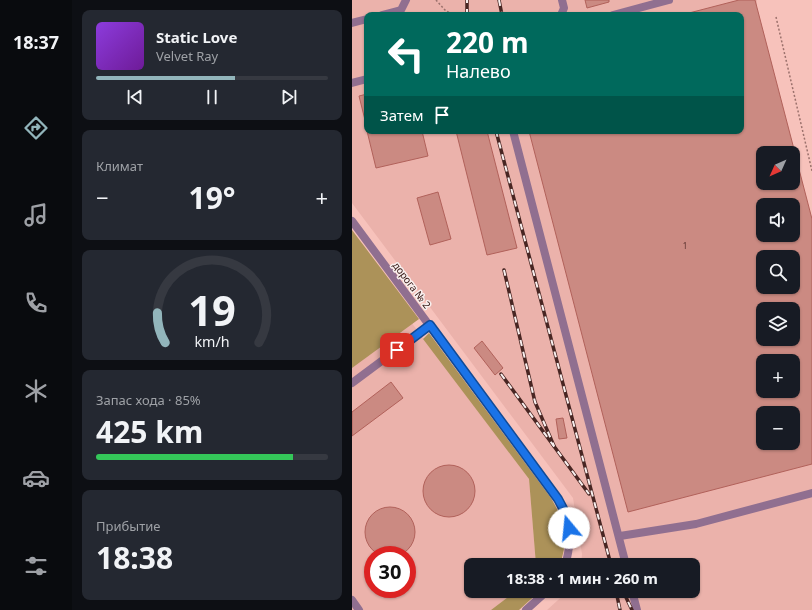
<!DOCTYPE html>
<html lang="ru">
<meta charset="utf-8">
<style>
body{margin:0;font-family:"Noto Sans",sans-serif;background:#242831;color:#f1f3f6;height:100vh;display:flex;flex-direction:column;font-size:15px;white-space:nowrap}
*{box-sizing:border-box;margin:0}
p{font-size:13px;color:#9ea1a6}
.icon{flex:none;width:22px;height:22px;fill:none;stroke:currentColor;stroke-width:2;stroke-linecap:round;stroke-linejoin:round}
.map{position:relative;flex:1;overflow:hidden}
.drawer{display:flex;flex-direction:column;gap:10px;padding:10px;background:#0d0f14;width:280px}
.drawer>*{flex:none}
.hud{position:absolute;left:12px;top:12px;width:380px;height:122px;border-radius:8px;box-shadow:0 1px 3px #0004;background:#00695c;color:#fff;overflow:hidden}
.needle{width:26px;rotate:225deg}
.controls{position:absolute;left:404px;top:146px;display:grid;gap:8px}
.controls a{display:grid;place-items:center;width:44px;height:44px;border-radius:8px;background:#171b24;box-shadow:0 1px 3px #0004;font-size:20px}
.speed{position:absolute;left:12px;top:546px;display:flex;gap:8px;font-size:20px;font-weight:700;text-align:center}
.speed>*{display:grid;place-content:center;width:52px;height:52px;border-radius:50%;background:#171b24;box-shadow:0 1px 3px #0004;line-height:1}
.speed .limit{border:6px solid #d22;background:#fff;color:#111}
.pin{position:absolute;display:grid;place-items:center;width:34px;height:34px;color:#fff;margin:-17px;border-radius:8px;box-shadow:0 2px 6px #0006}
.me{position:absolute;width:44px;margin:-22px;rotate:343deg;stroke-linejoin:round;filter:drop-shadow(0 0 3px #0008)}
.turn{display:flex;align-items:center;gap:14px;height:84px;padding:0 16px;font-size:18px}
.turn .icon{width:52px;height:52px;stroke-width:2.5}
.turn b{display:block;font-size:28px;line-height:34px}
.then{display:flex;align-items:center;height:38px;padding:0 16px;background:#0003;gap:8px;font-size:15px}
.big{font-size:30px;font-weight:700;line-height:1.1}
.drawer .widget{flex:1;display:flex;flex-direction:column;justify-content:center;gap:6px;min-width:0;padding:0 14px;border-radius:8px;background:#242831}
.drawer .dial{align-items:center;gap:0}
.dial svg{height:104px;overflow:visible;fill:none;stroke:#363941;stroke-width:7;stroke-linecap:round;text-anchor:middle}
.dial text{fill:#f1f3f6;stroke:none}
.song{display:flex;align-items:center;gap:12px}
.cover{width:48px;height:48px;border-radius:6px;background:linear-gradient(135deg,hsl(270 70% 55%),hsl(280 70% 35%))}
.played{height:4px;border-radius:2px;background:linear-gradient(90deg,#92b5bb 60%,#363941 60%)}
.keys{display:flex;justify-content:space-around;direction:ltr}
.heat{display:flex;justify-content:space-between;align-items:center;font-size:22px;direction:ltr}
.charge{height:6px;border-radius:3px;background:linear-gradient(90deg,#34c759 85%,#363941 0)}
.trip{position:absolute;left:112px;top:558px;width:236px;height:40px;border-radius:8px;background:#171b24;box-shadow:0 1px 3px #0004;font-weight:700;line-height:40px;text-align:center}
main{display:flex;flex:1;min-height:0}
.tabs{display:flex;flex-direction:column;width:72px;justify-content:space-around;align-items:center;background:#090b0e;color:#9ea1a6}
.tabs .icon{width:28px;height:28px}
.tabs .selected{color:#92b5bb}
.tabs b{font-size:18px;color:#f1f3f6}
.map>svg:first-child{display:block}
.built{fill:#ebb2ab;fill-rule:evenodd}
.forest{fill:#ac9259}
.building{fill:#cb8a82;stroke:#b1615a;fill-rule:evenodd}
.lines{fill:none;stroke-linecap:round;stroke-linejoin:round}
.path{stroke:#9b716c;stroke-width:1.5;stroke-dasharray:2 2;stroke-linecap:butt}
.minor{stroke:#906f90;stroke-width:8}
.rail-casing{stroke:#482623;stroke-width:3.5}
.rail{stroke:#f8efee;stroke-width:2;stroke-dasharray:6;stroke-linecap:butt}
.route-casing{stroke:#114b97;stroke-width:10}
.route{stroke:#1a73e8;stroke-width:7}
.labels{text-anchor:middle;stroke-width:3;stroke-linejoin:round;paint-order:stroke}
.number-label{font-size:8px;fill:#58302c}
.street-label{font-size:10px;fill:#31120f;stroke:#f8efee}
</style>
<main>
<nav class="tabs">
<b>18:37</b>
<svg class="icon selected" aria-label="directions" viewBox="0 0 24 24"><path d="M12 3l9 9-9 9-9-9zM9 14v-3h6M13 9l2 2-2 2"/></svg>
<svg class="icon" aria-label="music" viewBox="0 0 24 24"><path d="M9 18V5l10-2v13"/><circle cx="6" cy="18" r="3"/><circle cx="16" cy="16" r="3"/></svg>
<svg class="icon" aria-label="phone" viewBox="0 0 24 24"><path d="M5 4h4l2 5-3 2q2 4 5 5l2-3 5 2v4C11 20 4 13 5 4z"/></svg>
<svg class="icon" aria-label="climate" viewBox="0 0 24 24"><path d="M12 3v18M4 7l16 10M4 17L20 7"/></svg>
<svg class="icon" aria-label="car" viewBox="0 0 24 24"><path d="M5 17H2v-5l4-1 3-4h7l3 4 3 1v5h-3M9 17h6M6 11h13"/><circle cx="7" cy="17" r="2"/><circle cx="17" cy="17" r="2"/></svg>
<svg class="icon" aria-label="filters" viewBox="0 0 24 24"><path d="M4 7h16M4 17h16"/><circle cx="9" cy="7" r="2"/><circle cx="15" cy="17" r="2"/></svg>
</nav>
<section class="drawer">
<div class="widget">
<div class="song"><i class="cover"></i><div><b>Static Love</b><p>Velvet Ray</p></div></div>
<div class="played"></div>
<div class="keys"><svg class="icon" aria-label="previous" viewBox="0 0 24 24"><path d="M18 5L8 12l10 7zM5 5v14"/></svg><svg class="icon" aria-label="pause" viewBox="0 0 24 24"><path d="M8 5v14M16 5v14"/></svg><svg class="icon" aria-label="next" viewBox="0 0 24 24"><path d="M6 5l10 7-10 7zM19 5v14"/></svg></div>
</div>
<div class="widget"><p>Климат</p>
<div class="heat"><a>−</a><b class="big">19°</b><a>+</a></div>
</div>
<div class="widget dial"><svg viewBox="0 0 100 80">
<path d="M14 69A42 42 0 1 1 86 69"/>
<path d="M14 69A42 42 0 0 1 8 46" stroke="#92b5bb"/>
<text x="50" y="56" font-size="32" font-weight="700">19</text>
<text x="50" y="72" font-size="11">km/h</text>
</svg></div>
<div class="widget"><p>Запас хода · 85%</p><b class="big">425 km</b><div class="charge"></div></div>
<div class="widget"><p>Прибытие</p><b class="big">18:38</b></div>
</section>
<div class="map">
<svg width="460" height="610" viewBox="0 0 460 610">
<rect width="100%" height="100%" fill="#f7c2bb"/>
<g class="built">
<path d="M0 0H405V8L460 221V610H195L216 591H341V565H229L230 554 221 498 0 203ZM15 15H389V131H15ZM411 153H441V183H411ZM411 205H441V235H411ZM411 257H441V287H411ZM411 309H441V339H411ZM411 361H441V391H411ZM411 413H441V443H411Z"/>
<path d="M14 262 177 479 184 565H119V591H164L139 610H0V272ZM21 555H55V589H21Z"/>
</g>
<g class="forest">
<path d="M0 230 67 319 0 368Z"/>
<path d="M77 333 199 498C214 524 217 535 208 565H184L177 479 71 339Z"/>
<path d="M164 591H188L167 610H139Z"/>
</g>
<g class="building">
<path d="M233 0H257V2L235 8Z"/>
<path d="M387 0H403L443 153H411V183H441V154H443L460 219V464L276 512 177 131H389V15H337V13ZM411 205H441V235H411ZM411 257H441V287H411ZM411 309H441V339H411ZM411 361H441V391H411ZM411 413H441V443H411Z"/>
<path d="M15 94V120H13L7 96Z"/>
<path d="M15 131H70L76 156 24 168Z"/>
<path d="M104 131H135L165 248 135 255Z"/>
<path d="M86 192 99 239 78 245 65 198Z"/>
<path d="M130 341 151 368 143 375 122 348Z"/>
<path d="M39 382 51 398 0 436V412Z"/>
<path d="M211 418 215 438 207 439 204 419Z"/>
<circle cx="97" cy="491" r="26"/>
<circle cx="38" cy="532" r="25"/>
</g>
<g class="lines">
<g class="path">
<path d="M84 0 93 10 101 15"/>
<path d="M424 17 460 171"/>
</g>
<g class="minor">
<path d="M30 15 49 10 54 0"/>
<path d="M209 15 212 8 210 0"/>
<path d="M261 15 317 0"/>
<path d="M0 23 15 19"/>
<path d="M0 83 15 79"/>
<path d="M161 131 274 565"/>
<path d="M0 221 206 499C217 521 221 541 213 565"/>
<path d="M0 383 78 325"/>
<path d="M268 536 344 524 460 493"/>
<path d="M280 591 285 610"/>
<path d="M0 600 7 610"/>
<path d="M174 610 195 591"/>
</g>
<defs>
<g id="rail">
<path d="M147 0 150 15"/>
<path d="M115 15V0"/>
<path d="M144 131 259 565"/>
<path d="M152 270 183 402 202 446"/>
<path d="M149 374 237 494"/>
<path d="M264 591 268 610"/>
<path d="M271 591 280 610"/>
</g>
</defs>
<use href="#rail" class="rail-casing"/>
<use href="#rail" class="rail"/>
</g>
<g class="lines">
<defs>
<path id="route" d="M45 350 78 325 206 499 214 514 217 528"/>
</defs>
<use href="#route" class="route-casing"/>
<use href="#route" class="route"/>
</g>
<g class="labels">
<g class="number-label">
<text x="333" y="249">1</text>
</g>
<g class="street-label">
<text transform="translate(60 285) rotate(53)" y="4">дорога № 2</text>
</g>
</g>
</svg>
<div class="controls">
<a><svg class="needle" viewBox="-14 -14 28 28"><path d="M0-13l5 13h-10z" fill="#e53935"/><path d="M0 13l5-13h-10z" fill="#9ea1a6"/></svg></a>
<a><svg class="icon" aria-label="sound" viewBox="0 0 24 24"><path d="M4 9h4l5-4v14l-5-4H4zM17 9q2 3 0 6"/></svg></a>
<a><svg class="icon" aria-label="search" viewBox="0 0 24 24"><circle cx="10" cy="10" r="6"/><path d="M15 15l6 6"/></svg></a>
<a><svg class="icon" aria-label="layers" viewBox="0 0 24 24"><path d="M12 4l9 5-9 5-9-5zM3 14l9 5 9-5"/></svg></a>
<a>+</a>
<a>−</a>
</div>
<div class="speed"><div class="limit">30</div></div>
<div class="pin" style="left:45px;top:350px;background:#d93025"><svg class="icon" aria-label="arrive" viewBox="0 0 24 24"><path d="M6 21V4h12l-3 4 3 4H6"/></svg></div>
<svg class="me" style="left:217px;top:528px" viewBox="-20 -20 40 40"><circle r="19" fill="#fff"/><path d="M0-13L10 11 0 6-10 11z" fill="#1a73e8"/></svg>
<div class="trip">18:38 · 1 мин · 260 m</div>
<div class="hud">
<div class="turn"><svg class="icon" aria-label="left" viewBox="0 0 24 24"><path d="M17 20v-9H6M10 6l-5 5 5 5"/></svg><div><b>220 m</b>Налево</div></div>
<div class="then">Затем<svg class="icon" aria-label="arrive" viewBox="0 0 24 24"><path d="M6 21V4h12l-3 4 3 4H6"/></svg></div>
</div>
</div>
</main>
